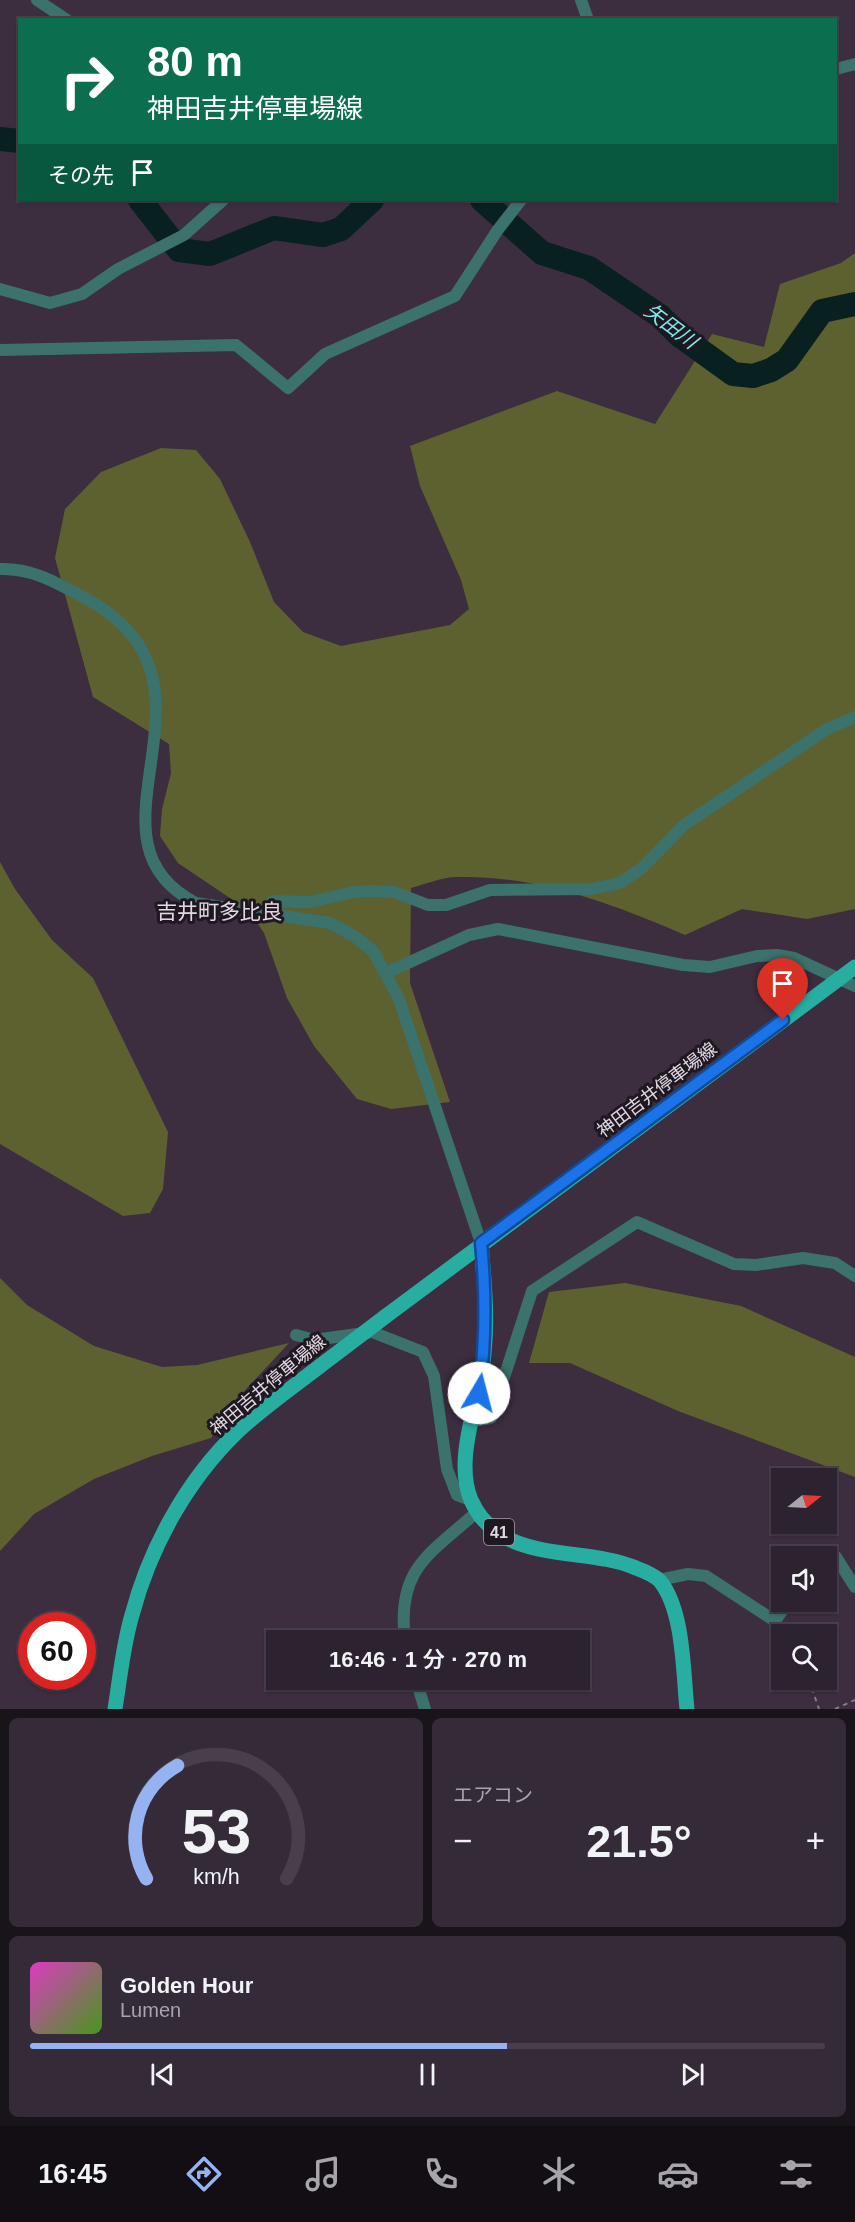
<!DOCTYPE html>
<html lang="ja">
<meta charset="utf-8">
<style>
body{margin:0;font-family:Helvetica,"Noto Sans JP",sans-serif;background:#352a37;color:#f1f3f6;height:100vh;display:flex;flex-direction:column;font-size:22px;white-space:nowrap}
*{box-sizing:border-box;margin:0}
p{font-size:20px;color:#a7a4aa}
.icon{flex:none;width:33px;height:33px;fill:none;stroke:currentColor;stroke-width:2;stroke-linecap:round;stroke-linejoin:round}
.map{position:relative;height:1709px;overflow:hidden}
.panel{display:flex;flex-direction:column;gap:9px;padding:9px;background:#19131a;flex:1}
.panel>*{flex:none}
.top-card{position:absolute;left:18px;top:18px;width:819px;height:183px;border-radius:0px;box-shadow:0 2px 4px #0004,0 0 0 2px #483f4b;background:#0b6e4f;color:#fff;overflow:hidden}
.needle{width:39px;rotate:72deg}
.fabs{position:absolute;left:771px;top:1468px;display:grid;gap:12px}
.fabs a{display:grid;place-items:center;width:66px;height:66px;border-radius:0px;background:#2d222f;box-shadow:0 2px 4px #0004,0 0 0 2px #483f4b;font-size:30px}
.speed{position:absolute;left:18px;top:1612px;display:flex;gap:12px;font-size:30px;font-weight:700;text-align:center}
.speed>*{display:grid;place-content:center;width:78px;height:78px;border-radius:50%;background:#2d222f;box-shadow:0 2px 4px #0004,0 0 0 2px #483f4b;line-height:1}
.speed .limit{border:9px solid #d22;background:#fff;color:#111}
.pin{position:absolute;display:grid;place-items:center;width:51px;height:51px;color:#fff;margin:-62px -26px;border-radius:50% 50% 50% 0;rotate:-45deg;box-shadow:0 0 6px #0007}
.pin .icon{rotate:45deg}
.me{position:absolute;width:66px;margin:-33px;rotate:8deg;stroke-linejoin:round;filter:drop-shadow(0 0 4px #0008)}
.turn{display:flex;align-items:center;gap:21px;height:126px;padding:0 30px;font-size:27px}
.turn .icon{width:78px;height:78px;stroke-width:2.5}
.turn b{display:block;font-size:42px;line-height:51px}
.then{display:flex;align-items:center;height:57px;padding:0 30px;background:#0003;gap:12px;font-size:22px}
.big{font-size:45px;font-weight:600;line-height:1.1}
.panel .card{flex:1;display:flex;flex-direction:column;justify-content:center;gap:9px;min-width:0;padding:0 21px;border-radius:9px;background:#352a37}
.panel .dial{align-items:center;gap:0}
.dial svg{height:156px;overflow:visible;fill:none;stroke:#483f4b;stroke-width:7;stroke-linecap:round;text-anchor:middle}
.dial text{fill:#f1f3f6;stroke:none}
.song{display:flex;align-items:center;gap:18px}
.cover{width:72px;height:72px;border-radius:9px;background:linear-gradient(135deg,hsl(310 70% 55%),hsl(100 70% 35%))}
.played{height:6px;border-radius:3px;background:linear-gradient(90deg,#95b2f1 60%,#483f4b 60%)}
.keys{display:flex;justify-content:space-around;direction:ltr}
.heat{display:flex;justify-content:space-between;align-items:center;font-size:33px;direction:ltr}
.panel .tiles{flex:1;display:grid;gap:9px;grid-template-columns:1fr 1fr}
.card:last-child{grid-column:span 2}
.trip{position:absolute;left:266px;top:1630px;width:324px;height:60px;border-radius:0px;background:#2d222f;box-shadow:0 2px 4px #0004,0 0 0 2px #483f4b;font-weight:600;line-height:60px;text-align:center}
.menu{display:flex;height:96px;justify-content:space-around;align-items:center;background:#120e13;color:#a7a4aa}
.menu .icon{width:42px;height:42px}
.menu .on{color:#95b2f1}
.menu b{font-size:27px;color:#f1f3f6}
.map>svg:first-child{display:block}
.forest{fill:#5d612f}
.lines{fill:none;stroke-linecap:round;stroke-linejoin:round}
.river{stroke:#092020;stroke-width:24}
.path{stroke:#887b8a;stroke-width:2;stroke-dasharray:4.5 4.5;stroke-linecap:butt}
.minor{stroke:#3b726b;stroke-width:12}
.major{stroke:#27aea1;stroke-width:15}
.major-bridge{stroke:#27aea1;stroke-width:15}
.route-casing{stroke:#114b97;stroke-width:15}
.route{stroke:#1a73e8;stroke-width:10}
.labels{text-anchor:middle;stroke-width:6;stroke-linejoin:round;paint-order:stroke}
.shield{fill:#1f1820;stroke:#a89ea9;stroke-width:1.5}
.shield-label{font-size:16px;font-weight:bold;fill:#e2d8e4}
.street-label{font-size:18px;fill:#e2d8e4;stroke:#1f1820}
.water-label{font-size:20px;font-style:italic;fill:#7deaed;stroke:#1f1820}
.quarter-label{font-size:21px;fill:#e2d8e4;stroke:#1f1820}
</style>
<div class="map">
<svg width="855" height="1709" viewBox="0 0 855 1709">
<rect width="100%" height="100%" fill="#3c2d3f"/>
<g class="forest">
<path d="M855 253V909L807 919 742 909 685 935C611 903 537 875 455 877 441 878 425 884 411 888L410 983 450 1102 391 1109 357 1099 314 1046 287 998 264 933 249 911 178 863 160 836 162 809 171 773 169 744 93 697 55 558 65 509 101 472 161 448 196 450 220 479 250 542 274 602 303 632 341 646 450 625 469 609 461 580 420 486 410 446 557 391 655 424 712 334 764 347 780 284 841 263Z"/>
<path d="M0 862 15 889 52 940 93 978 168 1132 163 1189 150 1213 123 1216 0 1144Z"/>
<path d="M0 1278 27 1305 94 1346 162 1367 197 1365 289 1343 237 1399 211 1438 152 1456 94 1479 34 1514 0 1551Z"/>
<path d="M625 1283 741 1306 855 1357V1477L678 1411 570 1363H529L549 1292Z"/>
</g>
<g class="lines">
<g class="river">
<path d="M0 139 20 141"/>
<path d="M140 200 179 250 210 254 274 228 323 235 341 229 372 200"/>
<path d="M482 200 542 253 589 268 660 316 679 335 733 374 753 376 771 370 787 360 822 311 855 304"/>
</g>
<g class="path">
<path d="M809 1680 819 1709"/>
<path d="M835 1709 855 1700"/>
</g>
<g class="minor">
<path d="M37 0 67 20"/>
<path d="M581 0 588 20"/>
<path d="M836 69 855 64"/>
<path d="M0 289 50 303 82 294 118 269 184 235 223 200"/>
<path d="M0 350 236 345 288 388 325 354 455 296 497 231 521 200"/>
<path d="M0 569C33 568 57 583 85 598 243 682 68 838 196 903L330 923 354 936 373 951 399 999 481 1243"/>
<path d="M262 915 273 901 310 902 354 892 371 891 394 892 428 905H446L490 890 592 889 620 883 642 868 684 825 827 729 855 717"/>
<path d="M386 973 469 935 498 929 683 965 710 967 757 956 777 955 794 958 855 986"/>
<path d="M296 1335 314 1340 372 1332 423 1352 434 1376 447 1469 457 1495 471 1500"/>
<path d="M473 1421 491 1418 532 1291 637 1222 734 1264 756 1265 803 1258 835 1263 855 1276"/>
<path d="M826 1562 836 1557 855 1587"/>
<path d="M659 1580 688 1574 706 1576 775 1621 788 1602"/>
<path d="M405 1641C396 1568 430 1554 478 1511"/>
<path d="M416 1680 425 1709"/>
</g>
<g class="major">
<path d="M481 1243C484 1280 488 1316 484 1353 481 1398 453 1457 471 1500 500 1566 583 1545 636 1568 644 1571 654 1575 660 1581 684 1611 683 1672 687 1709"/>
<path d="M386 1316 855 967"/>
<path d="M115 1709C120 1678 123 1645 132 1615 150 1547 187 1480 238 1431 263 1408 293 1387 320 1366"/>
</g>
<path class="major-bridge" d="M320 1366 386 1316"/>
</g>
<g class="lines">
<defs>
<path id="route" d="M479 1393C486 1342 486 1294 481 1243L783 1020"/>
</defs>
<use href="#route" class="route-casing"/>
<use href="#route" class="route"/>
</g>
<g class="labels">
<rect class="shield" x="484" y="1519" width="30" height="26" rx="4.5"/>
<g class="shield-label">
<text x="499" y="1538">41</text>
</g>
<g class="street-label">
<text transform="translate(657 1090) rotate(-37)" y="6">神田吉井停車場線</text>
<text transform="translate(268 1385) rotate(-40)" y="6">神田吉井停車場線</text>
</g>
<g class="water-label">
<text transform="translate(671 326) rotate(37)" y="7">矢田川</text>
</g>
<g class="quarter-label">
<text x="219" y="919">吉井町多比良</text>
</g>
</g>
</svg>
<div class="fabs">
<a><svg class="needle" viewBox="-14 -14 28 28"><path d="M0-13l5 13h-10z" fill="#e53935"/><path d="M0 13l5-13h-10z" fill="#a7a4aa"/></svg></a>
<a><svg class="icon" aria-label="sound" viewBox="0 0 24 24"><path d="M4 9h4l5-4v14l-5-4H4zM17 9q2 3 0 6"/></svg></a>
<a><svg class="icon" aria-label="search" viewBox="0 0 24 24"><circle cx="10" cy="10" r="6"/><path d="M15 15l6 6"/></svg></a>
</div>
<div class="speed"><div class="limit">60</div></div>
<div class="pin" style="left:783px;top:1020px;background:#d93025"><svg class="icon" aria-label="arrive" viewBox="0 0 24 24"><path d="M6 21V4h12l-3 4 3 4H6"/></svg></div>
<svg class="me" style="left:479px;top:1393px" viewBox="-20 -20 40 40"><circle r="19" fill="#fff"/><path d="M0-13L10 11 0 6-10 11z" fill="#1a73e8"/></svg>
<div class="trip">16:46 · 1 分 · 270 m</div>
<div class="top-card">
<div class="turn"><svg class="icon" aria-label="right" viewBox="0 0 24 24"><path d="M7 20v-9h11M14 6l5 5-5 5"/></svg><div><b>80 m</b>神田吉井停車場線</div></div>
<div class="then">その先<svg class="icon" aria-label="arrive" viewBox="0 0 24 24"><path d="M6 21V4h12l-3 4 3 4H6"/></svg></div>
</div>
</div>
<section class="panel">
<div class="tiles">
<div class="card dial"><svg viewBox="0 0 100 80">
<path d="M14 69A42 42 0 1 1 86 69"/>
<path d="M14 69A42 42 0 0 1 30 11" stroke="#95b2f1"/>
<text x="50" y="56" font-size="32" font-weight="700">53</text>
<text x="50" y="72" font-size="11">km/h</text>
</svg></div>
<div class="card"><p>エアコン</p>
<div class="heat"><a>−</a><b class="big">21.5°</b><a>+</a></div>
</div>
<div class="card">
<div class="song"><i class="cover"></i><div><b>Golden Hour</b><p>Lumen</p></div></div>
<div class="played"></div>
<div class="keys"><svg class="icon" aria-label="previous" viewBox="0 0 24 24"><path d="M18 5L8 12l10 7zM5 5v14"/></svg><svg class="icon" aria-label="pause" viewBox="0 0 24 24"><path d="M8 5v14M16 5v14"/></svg><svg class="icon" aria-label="next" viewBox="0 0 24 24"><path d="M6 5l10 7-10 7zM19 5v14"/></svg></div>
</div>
</div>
</section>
<nav class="menu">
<b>16:45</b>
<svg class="icon on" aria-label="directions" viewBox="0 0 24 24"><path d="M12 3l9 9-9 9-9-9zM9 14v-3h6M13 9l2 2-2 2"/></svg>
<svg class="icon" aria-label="music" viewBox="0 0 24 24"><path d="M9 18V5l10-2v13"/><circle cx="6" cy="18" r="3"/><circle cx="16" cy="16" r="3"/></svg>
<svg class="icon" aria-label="phone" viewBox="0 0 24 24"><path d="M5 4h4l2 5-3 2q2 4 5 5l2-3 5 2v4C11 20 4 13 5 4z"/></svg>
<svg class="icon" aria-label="climate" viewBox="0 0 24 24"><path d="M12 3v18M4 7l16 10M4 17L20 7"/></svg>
<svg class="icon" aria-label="car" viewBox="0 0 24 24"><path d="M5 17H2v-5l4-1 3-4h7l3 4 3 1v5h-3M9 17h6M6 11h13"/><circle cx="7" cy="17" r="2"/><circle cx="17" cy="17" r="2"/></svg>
<svg class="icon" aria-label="filters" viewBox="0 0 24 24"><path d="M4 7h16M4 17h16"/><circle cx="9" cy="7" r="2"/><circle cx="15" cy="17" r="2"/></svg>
</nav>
